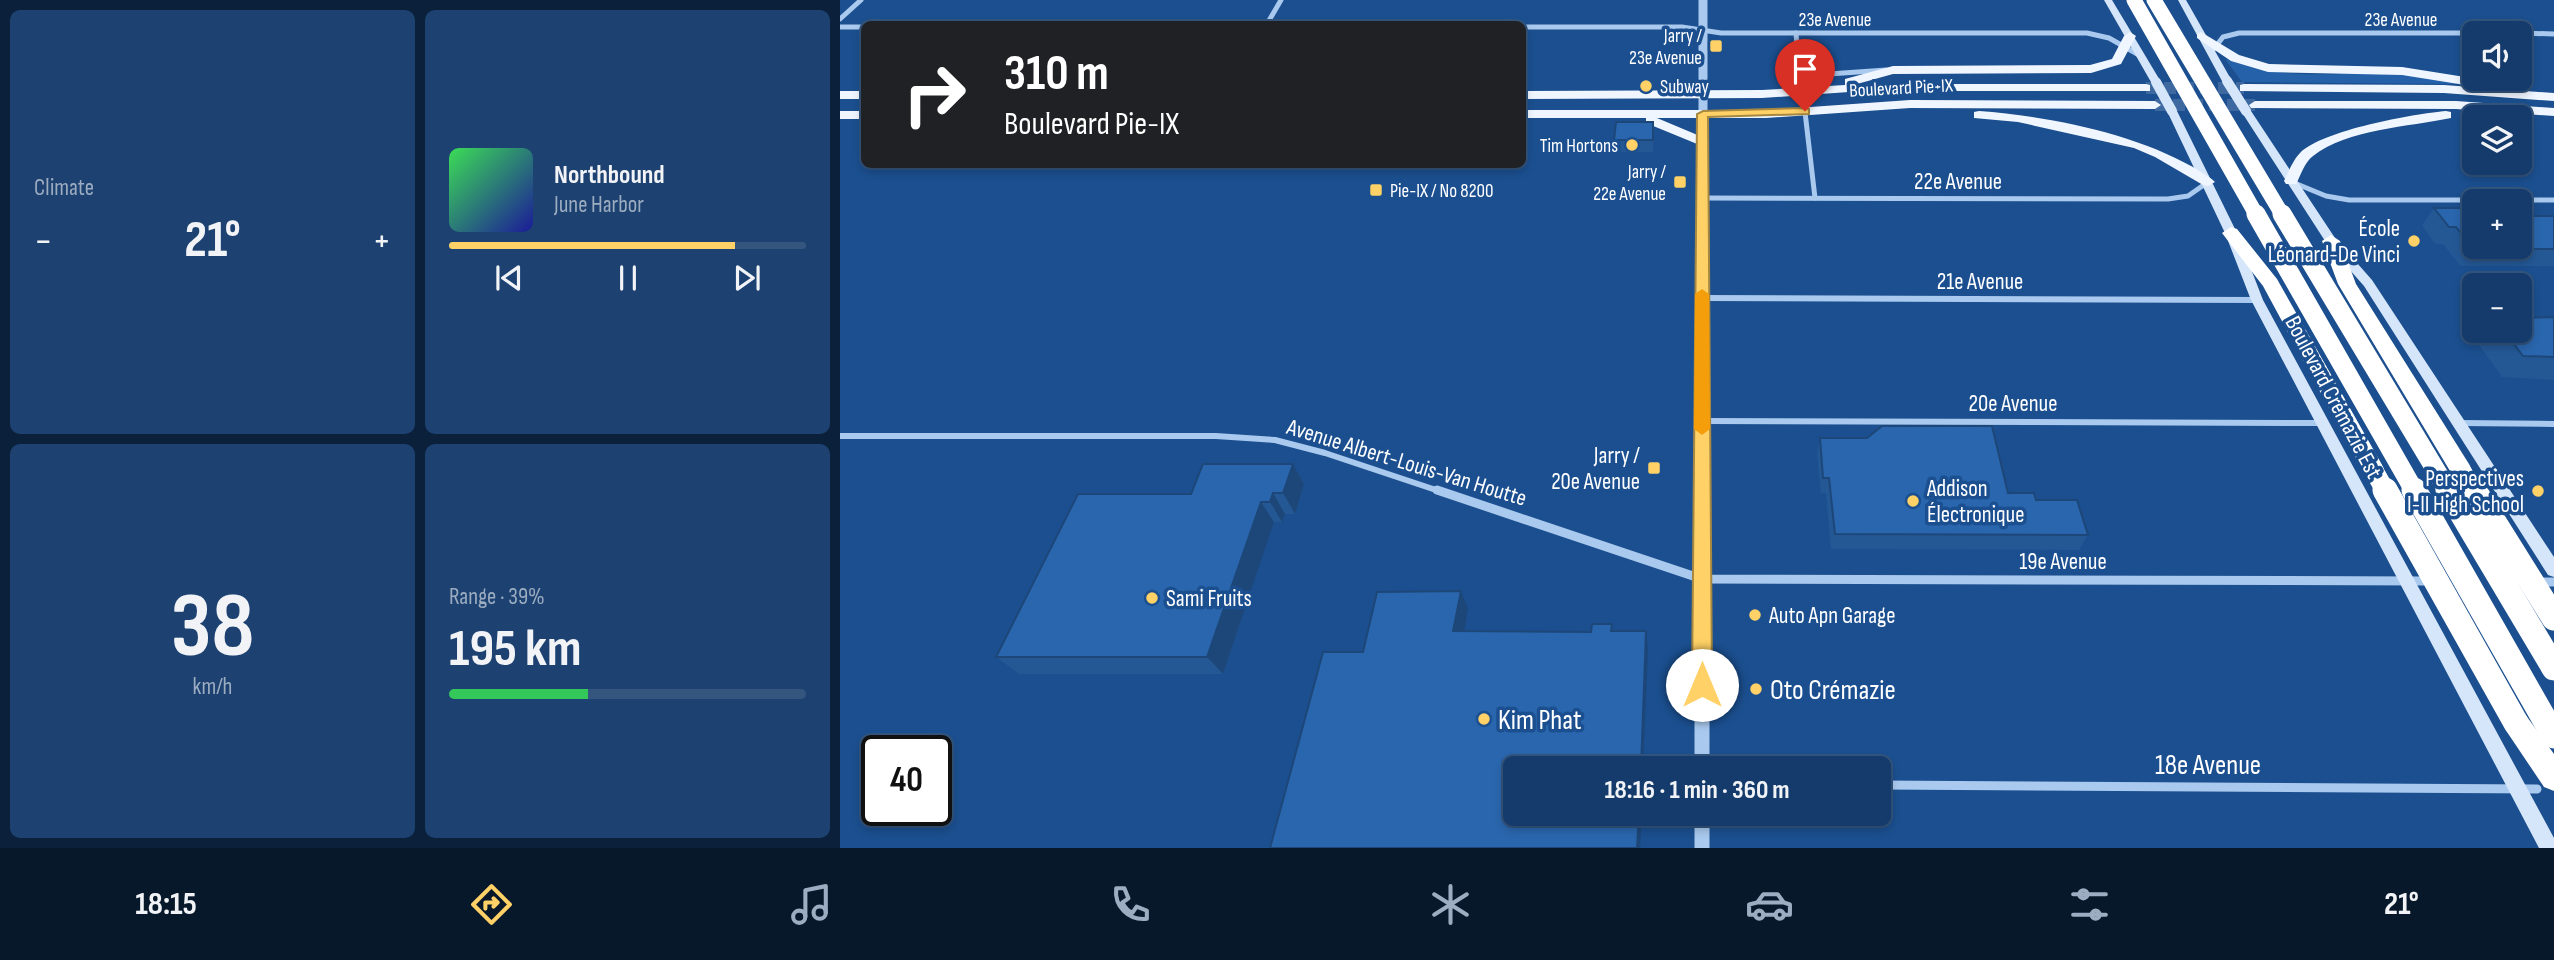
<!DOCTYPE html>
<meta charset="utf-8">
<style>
body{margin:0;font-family:"Sofia Sans Condensed",sans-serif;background:#1d4271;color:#f1f3f6;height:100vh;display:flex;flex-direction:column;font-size:26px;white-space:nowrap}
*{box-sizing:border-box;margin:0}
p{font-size:23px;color:#9dadc1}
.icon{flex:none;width:38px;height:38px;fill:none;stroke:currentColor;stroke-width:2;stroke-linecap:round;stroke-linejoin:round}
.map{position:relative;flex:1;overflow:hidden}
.sheet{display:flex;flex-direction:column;gap:10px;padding:10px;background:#0b203b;width:840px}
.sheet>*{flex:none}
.hud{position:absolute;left:21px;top:21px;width:665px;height:147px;border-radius:10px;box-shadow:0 4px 10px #0003,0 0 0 2px #33557e;background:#202124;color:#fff;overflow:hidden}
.buttons{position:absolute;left:1622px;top:21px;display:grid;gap:14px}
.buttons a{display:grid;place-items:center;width:70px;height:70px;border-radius:10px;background:#143b6b;box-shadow:0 4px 10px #0003,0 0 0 2px #33557e;font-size:35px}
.speed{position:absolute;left:21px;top:735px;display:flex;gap:14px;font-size:35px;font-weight:700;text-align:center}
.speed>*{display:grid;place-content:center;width:91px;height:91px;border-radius:50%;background:#143b6b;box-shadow:0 4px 10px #0003,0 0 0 2px #33557e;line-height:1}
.speed .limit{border:4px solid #111;border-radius:10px;background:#fff;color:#111}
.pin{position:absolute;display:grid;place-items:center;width:60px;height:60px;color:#fff;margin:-72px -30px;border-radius:50% 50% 50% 0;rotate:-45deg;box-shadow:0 0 7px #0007}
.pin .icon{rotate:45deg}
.me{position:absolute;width:77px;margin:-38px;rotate:0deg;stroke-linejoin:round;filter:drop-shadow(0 0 5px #0008)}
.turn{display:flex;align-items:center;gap:24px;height:147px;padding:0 28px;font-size:32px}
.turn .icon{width:91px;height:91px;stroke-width:2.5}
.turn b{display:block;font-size:49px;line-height:60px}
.big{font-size:52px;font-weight:700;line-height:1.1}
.sheet .card{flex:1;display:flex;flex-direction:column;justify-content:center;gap:10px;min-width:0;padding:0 24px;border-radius:10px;background:#1d4271}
.sheet .dial{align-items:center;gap:0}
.dial b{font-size:91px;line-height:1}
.song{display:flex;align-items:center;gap:21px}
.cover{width:84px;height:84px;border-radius:10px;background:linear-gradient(135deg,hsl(130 70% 55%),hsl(240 70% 35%))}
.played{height:7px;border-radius:4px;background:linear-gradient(90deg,#ffd166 80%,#33557e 80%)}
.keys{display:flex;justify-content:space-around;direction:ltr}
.heat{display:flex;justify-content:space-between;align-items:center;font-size:38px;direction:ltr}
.charge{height:10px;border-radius:5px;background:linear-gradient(90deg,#34c759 39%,#33557e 0)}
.sheet .tiles{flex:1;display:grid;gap:10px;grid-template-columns:repeat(2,1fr)}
.trip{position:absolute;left:663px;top:756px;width:388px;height:70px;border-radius:10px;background:#143b6b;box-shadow:0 4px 10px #0003,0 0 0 2px #33557e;font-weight:700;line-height:70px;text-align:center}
.tabs{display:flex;height:112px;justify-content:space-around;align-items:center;background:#08182b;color:#9dadc1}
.tabs .icon{width:49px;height:49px}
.tabs .current{color:#ffd166}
.tabs b{font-size:32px;color:#f1f3f6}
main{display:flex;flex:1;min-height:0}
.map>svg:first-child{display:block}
.green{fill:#2461a8}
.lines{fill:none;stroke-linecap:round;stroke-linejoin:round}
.primary-tunnel{stroke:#3d69a0;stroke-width:12;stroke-dasharray:12 6;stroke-linecap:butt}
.minor-far2{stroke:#a9c9ee;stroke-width:5}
.minor-far1{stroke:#a9c9ee;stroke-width:6}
.minor{stroke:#a9c9ee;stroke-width:9}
.tertiary-far2{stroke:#a9c9ee;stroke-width:9}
.tertiary-far1{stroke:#a9c9ee;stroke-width:11}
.tertiary{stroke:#a9c9ee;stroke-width:15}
.secondary{fill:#d6e6fa;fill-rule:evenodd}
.primary{fill:#f0f6ff;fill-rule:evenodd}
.motorway{fill:#fff;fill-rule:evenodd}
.secondary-bridge{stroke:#d6e6fa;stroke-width:10}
.motorway-bridge-far2{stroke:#fff;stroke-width:15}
.motorway-bridge-far1{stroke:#fff;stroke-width:19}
.motorway-bridge{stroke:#fff;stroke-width:25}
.wall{fill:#245895}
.shaded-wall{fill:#1d4779}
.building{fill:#2a66ad;stroke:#1d4779;stroke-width:2}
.route{fill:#ffd166;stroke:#a68842;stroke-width:2}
.slow{fill:#f59e0b}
.poi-dot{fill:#ffd166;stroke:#1b4f8f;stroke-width:2.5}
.labels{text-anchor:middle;stroke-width:7;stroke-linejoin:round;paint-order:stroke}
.far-street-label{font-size:19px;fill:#fff;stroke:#1b4f8f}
.far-poi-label{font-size:19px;fill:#fff;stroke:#1b4f8f;text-anchor:end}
.street-label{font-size:23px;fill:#fff;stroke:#1b4f8f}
.poi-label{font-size:23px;fill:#fff;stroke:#1b4f8f;text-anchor:end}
.near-poi-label{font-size:28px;fill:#fff;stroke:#1b4f8f;text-anchor:start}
.near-street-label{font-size:28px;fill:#fff;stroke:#1b4f8f}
</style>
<main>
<section class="sheet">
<div class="tiles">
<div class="card"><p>Climate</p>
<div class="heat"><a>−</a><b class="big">21°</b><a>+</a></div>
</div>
<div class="card">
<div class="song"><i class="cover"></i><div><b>Northbound</b><p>June Harbor</p></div></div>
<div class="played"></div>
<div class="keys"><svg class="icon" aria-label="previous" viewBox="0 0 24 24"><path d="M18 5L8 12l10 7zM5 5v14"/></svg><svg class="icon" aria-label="pause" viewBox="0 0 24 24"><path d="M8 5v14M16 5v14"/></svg><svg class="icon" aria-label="next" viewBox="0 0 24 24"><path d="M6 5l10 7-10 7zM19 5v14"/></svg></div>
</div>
<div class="card dial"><b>38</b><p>km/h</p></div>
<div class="card"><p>Range · 39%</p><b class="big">195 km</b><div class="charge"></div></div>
</div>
</section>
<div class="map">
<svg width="1714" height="848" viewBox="0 0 1714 848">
<rect width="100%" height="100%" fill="#1b4f8f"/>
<path class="green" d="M1385 59C1411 65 1430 73 1459 74 1499 76 1583 68 1617 84L1402 82Z"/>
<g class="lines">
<g class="primary-tunnel">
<path d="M1306 88H1404"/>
<path d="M1315 105H1415"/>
</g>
<g class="minor-far2">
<path d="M0 19 21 0"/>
<path d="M427 24 441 0"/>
<path d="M0 27H24"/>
<path d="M682 27H842L881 33H1247L1269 38 1299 55"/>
<path d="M956 33 958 58 963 71 989 74 1046 70"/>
<path d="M1680 33 1714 34"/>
<path d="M1373 50 1383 37 1399 33H1634"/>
<path d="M965 112 975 198"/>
<path d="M1452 182 1486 196 1509 200H1714"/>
<path d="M863 198 1328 199 1348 196 1368 182"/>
</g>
<g class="minor-far1">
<path d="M862 298 1417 300"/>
<path d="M862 421 1482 423"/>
<path d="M1619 423 1714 424"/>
<path d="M0 436H376L435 440 485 453 602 492"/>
</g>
<g class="minor">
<path d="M597 490 862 579 1584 581"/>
<path d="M1704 582H1714"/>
<path d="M1040 785 1697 789"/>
</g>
<path class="tertiary-far2" d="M863 216V0"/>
<path class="tertiary-far1" d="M862 492 863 214"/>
<g class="tertiary">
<path d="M862 768V490"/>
<path d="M862 814V848"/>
</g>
<g class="secondary">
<path d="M1264 0H1272L1321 82 1319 84 1311 82Z"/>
<path d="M1338 0H1346L1392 81 1390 83 1382 81Z"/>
<path d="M1332 108 1337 111 1397 233 1423 300 1714 838V848H1699L1411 300 1385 233 1327 111Z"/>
<path d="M1406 108 1411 111 1495 238 1532 280 1714 557V577L1708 575 1524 286 1487 244 1401 111Z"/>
</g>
<g class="primary">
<path d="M1290 32 1296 36 1281 64 1251 73 1053 74 1017 84H1306L1310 85V91H1023L922 98 682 99V91L922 90 1005 85V79L1053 66 1250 65 1272 59 1284 36Z"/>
<path d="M1361 32 1399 55 1429 64 1562 67 1625 77 1631 81 1625 85 1562 75 1428 72 1391 61 1357 38V34Z"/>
<path d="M1404 84 1604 85 1714 93V101L1604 93 1400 91V85Z"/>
<rect x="0" y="91" width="24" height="8"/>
<path d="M1070 100 1315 101 1321 105 1315 109 1070 108 926 118H817L867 139V145L862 146 806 123V118H682V110H926Z"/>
<path d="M1415 101H1616L1714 108V116L1616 109 1411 108 1409 105Z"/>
<rect x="0" y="111" width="24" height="8"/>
<path d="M1139 111C1208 116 1293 133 1353 167 1360 172 1369 176 1375 182L1368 186 1363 185 1315 157 1294 148 1178 122 1134 118V112Z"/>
<path d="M1606 111 1611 112V118C1569 127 1507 129 1473 156 1464 163 1461 175 1456 184H1446L1444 181C1449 171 1453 160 1460 153 1483 130 1573 114 1606 111Z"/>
</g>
<g class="motorway">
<path d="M1391 227 1397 229 1437 279 1541 463 1544 469 1541 475 1533 478 1525 475 1423 286 1382 233Z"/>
<path d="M1491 235 1500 241 1516 284 1629 464 1632 470 1629 476 1621 479 1613 476 1498 284 1482 241Z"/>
<path d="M1676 710 1685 714 1714 754V791L1704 787 1667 732 1663 723 1667 714Z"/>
</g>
<g class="secondary-bridge">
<path d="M1387 81 1406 111"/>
<path d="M1316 82 1332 111"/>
</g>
<g class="motorway-bridge-far2">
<path d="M1294 0 1417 216"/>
<path d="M1314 0 1443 216"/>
</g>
<g class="motorway-bridge-far1">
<path d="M1416 214 1575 492"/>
<path d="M1442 214 1609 492"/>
<path d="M1533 469 1546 492"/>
<path d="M1621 470 1635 492"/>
</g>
<g class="motorway-bridge">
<path d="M1545 490 1676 723"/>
<path d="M1574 490 1714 736"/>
<path d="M1608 490 1714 668"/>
<path d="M1634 490 1714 618"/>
</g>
</g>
<g class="wall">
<path d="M814 133 813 152H775L774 140Z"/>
<path d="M1594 208H1634V247L1714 216V266H1620L1603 244H1595L1582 225Z"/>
<path d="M1714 317V380L1662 377 1636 341 1645 331H1680Z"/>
<path d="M980 438 1168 493 1196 500 1248 535 1239 550 991 549 986 493H981L977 454Z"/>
<path d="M453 464 464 484 455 514H445L442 522H434L383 674H179L156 657 351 494Z"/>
</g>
<g class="shaded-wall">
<path d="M453 464 464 484 455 514 443 493Z"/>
<path d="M433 493 445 514 442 522 430 502Z"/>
<path d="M421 502 434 522 383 674 367 657Z"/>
<path d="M621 591 628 609 621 649 613 631Z"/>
<path d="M806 631 808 649 803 768H801Z"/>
<path d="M799 814H802L800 848H797Z"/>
</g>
<g class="building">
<path d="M776 122H813V140H774Z"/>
<path d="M1594 208H1634V247H1680V216H1714V249H1634L1616 227H1609Z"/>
<path d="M1714 317V357L1683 356 1664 331H1680V318Z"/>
<path d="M1042 426H1152L1168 493H1194L1196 500H1237L1248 535 995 534 989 478H983L980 438H1027Z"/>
<path d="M363 464H453L443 493H433L430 502H421L367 657H156L238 494H351Z"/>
<path d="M621 591 613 631 751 632 752 624H772L771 631H806L801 768H676V814H799L797 848H430L483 652H523L537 592Z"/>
</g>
<path class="route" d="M965 108 969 109V114L868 117 872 685 869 692 862 695 855 692 852 685 857 114 863 111Z"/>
<path class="slow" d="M862 289 869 294 870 429 862 435 854 429 855 294Z"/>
<g class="poi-dot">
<rect x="869" y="39" width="14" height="14" rx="3.5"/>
<circle cx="806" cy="86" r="7"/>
<circle cx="792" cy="145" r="7"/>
<rect x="833" y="175" width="14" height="14" rx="3.5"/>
<rect x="529" y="183" width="14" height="14" rx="3.5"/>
<circle cx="1574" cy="241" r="7"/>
<rect x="807" y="461" width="14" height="14" rx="3.5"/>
<circle cx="1698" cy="491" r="7"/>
<circle cx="1073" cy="501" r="7"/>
<circle cx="312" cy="598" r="7"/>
<circle cx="915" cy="615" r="7"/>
<circle cx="916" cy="689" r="7"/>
<circle cx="644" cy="719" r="7"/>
</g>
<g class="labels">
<g class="far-street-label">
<text x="995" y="26">23e Avenue</text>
<text x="1561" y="26">23e Avenue</text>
<text transform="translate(1061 87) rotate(-3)" y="7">Boulevard Pie-IX</text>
</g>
<g class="far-poi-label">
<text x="862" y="42">Jarry /<tspan x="862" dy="22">23e Avenue</tspan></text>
<text x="820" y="93" text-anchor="start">Subway</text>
<text x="778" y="152">Tim Hortons</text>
<text x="826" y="178">Jarry /<tspan x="826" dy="22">22e Avenue</tspan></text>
<text x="550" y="197" text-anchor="start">Pie-IX / No 8200</text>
</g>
<g class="street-label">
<text x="1118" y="189">22e Avenue</text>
<text x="1140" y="289">21e Avenue</text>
<text transform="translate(1494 397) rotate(62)" y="8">Boulevard Crémazie Est</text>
<text x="1173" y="411">20e Avenue</text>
<text transform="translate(567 462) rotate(17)" y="8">Avenue Albert-Louis-Van Houtte</text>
<text x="1223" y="569">19e Avenue</text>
</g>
<g class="poi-label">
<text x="1560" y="236">École<tspan x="1560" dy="26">Léonard-De Vinci</tspan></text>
<text x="800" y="463">Jarry /<tspan x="800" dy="26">20e Avenue</tspan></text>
<text x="1684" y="486">Perspectives<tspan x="1684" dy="26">I-II High School</tspan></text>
<text x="1087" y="496" text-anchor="start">Addison<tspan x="1087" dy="26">Électronique</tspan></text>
<text x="326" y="606" text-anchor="start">Sami Fruits</text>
<text x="929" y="623" text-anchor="start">Auto Apn Garage</text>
</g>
<g class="near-poi-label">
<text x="930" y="699">Oto Crémazie</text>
<text x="658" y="729">Kim Phat</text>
</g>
<g class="near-street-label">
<text x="1368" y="774">18e Avenue</text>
</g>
</g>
</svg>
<div class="buttons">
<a><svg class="icon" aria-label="sound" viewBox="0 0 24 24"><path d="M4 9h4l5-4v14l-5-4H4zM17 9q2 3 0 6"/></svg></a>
<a><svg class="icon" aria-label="layers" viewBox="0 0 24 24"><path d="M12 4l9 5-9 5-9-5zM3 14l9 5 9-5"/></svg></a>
<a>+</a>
<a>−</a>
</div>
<div class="speed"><div class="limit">40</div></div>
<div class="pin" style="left:965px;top:111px;background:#d93025"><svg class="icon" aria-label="arrive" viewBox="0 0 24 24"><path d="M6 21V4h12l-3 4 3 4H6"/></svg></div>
<svg class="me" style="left:862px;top:685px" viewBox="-20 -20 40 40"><circle r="19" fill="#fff"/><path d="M0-13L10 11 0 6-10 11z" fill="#ffd166"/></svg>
<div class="trip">18:16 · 1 min · 360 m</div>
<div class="hud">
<div class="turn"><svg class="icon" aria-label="right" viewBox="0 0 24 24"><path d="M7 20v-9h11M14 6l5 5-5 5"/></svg><div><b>310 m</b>Boulevard Pie-IX</div></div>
</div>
</div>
</main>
<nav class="tabs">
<b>18:15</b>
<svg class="icon current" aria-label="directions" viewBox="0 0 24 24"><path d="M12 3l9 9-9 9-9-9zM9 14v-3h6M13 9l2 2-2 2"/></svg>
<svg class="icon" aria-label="music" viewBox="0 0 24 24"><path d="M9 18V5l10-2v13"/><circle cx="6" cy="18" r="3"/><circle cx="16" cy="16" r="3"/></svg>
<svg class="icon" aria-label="phone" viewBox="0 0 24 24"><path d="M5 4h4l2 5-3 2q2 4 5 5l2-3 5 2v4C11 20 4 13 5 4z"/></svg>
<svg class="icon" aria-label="climate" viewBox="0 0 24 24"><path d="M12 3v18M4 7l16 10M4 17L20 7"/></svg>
<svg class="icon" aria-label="car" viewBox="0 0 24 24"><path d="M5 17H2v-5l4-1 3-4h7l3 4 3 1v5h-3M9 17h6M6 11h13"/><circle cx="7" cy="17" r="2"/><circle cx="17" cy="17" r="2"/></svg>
<svg class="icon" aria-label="filters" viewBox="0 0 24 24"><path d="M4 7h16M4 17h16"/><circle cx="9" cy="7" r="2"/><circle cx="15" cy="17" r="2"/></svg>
<b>21°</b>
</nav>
